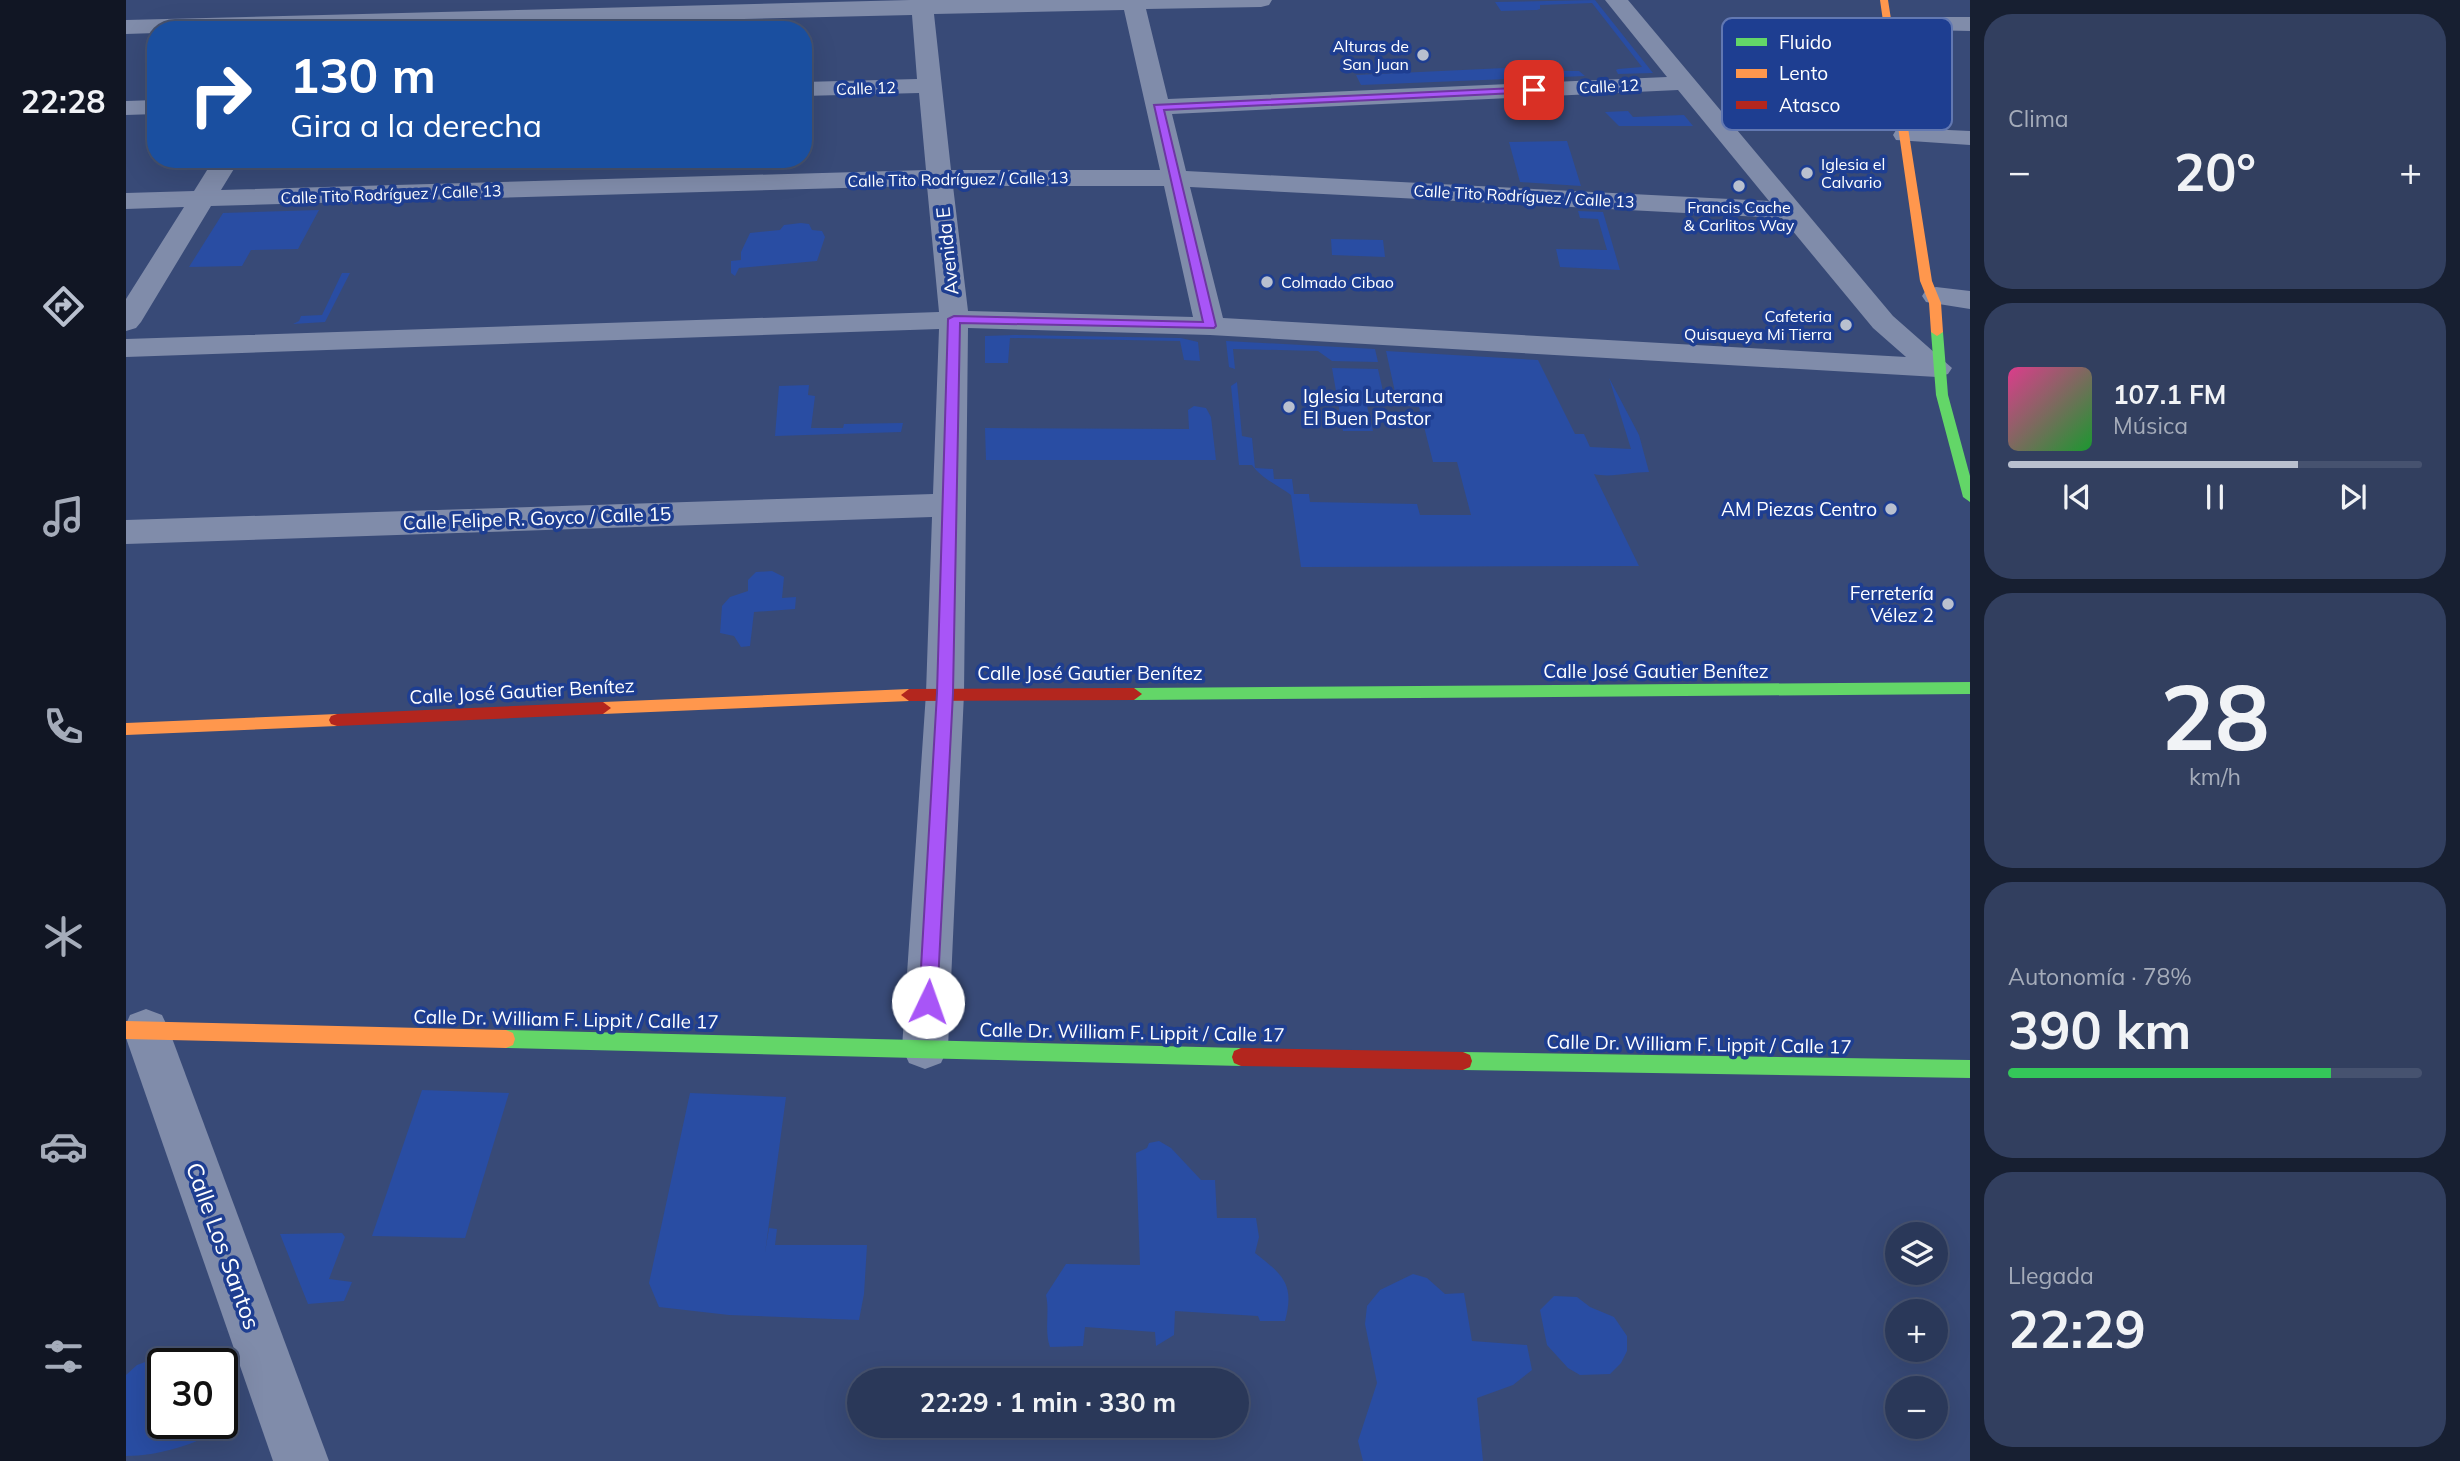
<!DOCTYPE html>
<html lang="es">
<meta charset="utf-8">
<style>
body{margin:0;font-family:Mulish,sans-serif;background:#323f5f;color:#f1f3f6;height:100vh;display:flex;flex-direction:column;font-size:26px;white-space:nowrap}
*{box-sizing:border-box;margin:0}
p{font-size:23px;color:#a5acba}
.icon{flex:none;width:38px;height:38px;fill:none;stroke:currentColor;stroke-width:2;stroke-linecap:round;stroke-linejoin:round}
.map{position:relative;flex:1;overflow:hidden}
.side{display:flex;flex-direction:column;gap:14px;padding:14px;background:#171f31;width:490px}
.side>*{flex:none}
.hud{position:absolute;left:21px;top:21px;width:665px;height:147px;border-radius:28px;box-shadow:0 7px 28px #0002,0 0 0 2px #46526f;background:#1a4fa0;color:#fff;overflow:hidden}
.buttons{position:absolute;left:1759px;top:1222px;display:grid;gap:14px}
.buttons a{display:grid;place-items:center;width:63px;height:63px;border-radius:50%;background:#2a3859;box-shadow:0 7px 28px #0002,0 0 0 2px #46526f;font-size:35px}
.speed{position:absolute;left:21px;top:1348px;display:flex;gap:14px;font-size:35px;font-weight:700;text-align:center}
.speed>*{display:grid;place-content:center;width:91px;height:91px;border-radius:50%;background:#2a3859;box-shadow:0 7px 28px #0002,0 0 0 2px #46526f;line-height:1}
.speed .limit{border:4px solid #111;border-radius:10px;background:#fff;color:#111}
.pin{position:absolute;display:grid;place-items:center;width:60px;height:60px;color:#fff;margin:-30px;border-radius:14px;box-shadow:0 4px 10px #0006}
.me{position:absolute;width:77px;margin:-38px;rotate:3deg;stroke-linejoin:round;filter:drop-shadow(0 0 5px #0008)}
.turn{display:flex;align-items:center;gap:24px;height:147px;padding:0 28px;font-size:32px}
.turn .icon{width:91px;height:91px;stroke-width:2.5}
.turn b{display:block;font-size:49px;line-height:60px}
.big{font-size:52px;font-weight:700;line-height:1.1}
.side .widget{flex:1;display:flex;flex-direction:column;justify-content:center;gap:10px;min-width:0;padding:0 24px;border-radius:28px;background:#323f5f}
.side .dial{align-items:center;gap:0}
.dial b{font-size:91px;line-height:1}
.song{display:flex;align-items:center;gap:21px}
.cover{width:84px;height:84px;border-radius:10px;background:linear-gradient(135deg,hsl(330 70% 55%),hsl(130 70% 35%))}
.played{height:7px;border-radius:4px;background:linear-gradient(90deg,#b9c0cf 70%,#46526f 70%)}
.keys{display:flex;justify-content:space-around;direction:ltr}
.heat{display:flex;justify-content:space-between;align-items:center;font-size:38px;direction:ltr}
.charge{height:10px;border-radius:5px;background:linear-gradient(90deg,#34c759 78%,#46526f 0)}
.trip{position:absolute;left:721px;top:1368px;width:402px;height:70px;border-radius:35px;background:#2a3859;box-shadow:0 7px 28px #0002,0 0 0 2px #46526f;font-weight:700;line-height:70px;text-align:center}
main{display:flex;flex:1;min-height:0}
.tab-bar{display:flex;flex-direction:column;width:126px;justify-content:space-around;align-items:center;background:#111624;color:#a5acba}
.tab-bar .icon{width:49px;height:49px}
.tab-bar .active{color:#b9c0cf}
.tab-bar b{font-size:32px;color:#f1f3f6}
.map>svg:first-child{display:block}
.green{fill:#294da3}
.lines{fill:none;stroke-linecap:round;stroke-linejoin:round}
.street{fill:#808caa;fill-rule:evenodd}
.fast{fill:#63d668;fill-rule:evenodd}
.slow{fill:#ff974d;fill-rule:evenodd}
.jam{fill:#b3261e;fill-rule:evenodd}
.route{fill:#a855f7;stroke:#6d37a1;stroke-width:2}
.poi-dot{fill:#b9c0cf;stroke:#1e3e91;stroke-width:2.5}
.labels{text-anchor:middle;stroke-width:7;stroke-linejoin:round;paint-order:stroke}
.far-poi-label{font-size:16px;fill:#fff;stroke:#1e3e91;text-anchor:end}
.far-street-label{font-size:16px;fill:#fff;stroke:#1e3e91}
.street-label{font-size:19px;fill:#fff;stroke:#1e3e91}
.poi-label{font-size:19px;fill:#fff;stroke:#1e3e91;text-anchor:end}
.near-street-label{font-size:23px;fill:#fff;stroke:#1e3e91}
.key{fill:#1e3e91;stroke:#6278b2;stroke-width:2}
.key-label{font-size:19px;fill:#fff}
</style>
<main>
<nav class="tab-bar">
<b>22:28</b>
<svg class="icon active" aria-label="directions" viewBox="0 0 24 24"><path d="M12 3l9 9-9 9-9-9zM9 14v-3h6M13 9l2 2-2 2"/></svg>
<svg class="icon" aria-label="music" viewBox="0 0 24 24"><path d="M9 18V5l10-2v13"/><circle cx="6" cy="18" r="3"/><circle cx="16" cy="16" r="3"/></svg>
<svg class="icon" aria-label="phone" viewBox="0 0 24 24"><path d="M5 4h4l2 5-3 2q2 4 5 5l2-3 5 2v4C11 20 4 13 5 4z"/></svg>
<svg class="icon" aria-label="climate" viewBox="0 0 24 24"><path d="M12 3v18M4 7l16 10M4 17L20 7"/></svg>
<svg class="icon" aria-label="car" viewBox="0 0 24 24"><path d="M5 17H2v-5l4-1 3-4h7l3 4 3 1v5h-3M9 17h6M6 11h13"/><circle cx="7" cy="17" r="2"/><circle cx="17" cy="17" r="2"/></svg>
<svg class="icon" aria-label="filters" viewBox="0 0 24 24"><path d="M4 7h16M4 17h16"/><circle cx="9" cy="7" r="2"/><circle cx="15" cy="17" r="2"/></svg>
</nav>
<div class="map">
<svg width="1844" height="1461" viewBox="0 0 1844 1461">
<rect width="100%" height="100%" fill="#384a77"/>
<g class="green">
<path d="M1469 0 1527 73 1492 74 1490 70 1492 69 1516 67 1466 3 1414 5V9L1411 10 1375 11 1369 2Z"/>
<path d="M1424 66 1428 71H1453L1459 76 1235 85 1230 75Z"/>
<path d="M1502 111 1507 117 1558 115 1567 126H1493L1479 112Z"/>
<path d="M1441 141 1455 186 1394 182 1383 142Z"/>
<path d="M193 210 172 249 125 250 116 266 63 267 97 213Z"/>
<path d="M1452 211 1477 212 1494 270 1434 267 1430 249 1481 250 1472 219 1454 218Z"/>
<path d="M675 223 683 224 686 230 696 231 699 237 691 261 613 268 609 276 605 273V261L615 260V252L624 233 654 230 658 225Z"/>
<path d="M1205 239 1257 240 1259 257 1206 255Z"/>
<path d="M216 273H224L199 322 167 324 173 321 175 316 196 315Z"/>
<path d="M888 335 1055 338 1072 342 1074 361 1058 360 1054 341 884 338 882 363H859V336Z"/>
<path d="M1100 341 1249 349 1252 362 1206 361 1192 351 1107 349 1109 369 1103 367Z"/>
<path d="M1260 351 1412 360 1449 434H1458L1464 447 1505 449 1483 378 1513 435 1523 472C1504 472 1485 478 1468 474L1513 566 1175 567 1165 495C1153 486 1135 478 1126 465H1113L1105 386 1111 382 1116 436 1126 438 1129 468 1147 469 1148 479H1166L1168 494H1183L1184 502 1291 504 1294 515H1345L1331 462H1307L1293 407 1281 406 1280 401 1303 407 1302 398 1279 397 1269 392Z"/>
<path d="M1206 368 1252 369 1257 391 1249 395V406H1241L1247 431H1217Z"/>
<path d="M683 385 682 395 689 396 685 428H717L718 424 777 423 775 432 649 436 653 386Z"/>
<path d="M1068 406 1080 408 1085 417 1090 460H860L859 428 1063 429 1062 410Z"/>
<path d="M646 571 658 577 656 598 670 597 669 609 628 612 624 646 615 647 608 636 594 633 596 606 604 597 622 591V580L630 572Z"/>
<path d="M296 1090 383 1093 339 1238 246 1236Z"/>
<path d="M564 1093 660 1097 639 1253 643 1228 651 1229 649 1245H741L738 1294 733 1320 603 1315 533 1307 523 1283Z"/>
<path d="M1033 1141 1045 1148 1075 1180H1089L1091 1218H1130L1133 1237 1129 1253C1157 1275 1169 1284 1159 1321H1134L1132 1316 1049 1311 1048 1335 1030 1346 1029 1332 959 1327 957 1346 924 1347C918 1330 924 1312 920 1295L940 1264 1014 1265 1010 1153 1021 1148 1023 1143Z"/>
<path d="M216 1233 219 1237 203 1279 226 1282 218 1301 182 1304 154 1234Z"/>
<path d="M1287 1274 1301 1278 1319 1294 1338 1293 1346 1341 1401 1345 1406 1370 1387 1385 1351 1398 1357 1461H1237L1232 1441 1251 1383 1239 1324 1241 1306 1254 1290Z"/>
<path d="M1428 1296 1451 1297 1464 1307 1488 1317 1501 1336V1351L1495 1363 1484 1374 1454 1375 1442 1368 1421 1345 1414 1310Z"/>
<path d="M49 1351 80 1357 82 1363H37V1423L96 1422 98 1428C70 1444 33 1456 0 1456V1375L11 1365Z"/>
</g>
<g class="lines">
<g class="street">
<path d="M784 0H1146L1143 5 1135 7 1020 9 1042 99 1541 77 1479 0H1502L1767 316 1826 368 1822 374 1811 377 1084 335 842 328 838 693 822 1048 815 1063 799 1069 783 1063 776 1048 800 693 806 517 0 544V520L807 494 813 329 0 357V339L813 312 801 186H788L85 206 15 322 10 328 0 331V299L58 207 0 209V193L68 191 88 159H114L95 190 800 170 793 93 677 96V82L791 79 786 15 165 30H30V33L0 34V20ZM998 10 1034 170H825L808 14ZM1552 90 1643 201 1060 171 1046 114ZM827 186H1038L1067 317 842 311ZM1064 187 1656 218 1747 328 1780 357 1097 318Z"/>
<path d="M1761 17H1844V31L1753 29 1750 24 1753 19Z"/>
<path d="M30 100V114L0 115V101Z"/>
<path d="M1779 128 1844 131V145L1770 140 1767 135 1770 130Z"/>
<path d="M1810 287 1844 291V309L1800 302 1796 296 1800 290Z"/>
<path d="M20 1009 36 1015 43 1030 203 1461H147L0 1038V1024L4 1015Z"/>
</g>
<g class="fast">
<path d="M1811 328 1817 332 1822 395 1844 476V502L1837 497 1810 395 1805 332Z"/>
<path d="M1844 682V694L1008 700 1000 694 1008 688Z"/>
<path d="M380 1030 1115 1048 1122 1051 1124 1057 1122 1063 1115 1066 380 1048 373 1045 371 1039 373 1033Z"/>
<path d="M1337 1052 1844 1060V1078L1337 1070 1330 1067 1328 1061 1330 1055Z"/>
</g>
<g class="slow">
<path d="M1754 0H1762L1806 281 1815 303 1817 332 1811 336 1805 332 1803 303 1794 281Z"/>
<path d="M783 689 791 695 783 701 477 714 469 708 477 702Z"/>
<path d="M211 714 217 716 219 720 217 724 211 726 0 735V723Z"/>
<path d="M0 1021 380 1030 387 1033 389 1039 387 1045 380 1048 0 1039Z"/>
</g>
<g class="jam">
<path d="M1008 688 1016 694 1008 700 783 701 775 695 783 689Z"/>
<path d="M477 702 485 708 477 714 211 726 205 724 203 720 205 716 211 714Z"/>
<path d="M1115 1048 1337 1052 1344 1055 1346 1061 1344 1067 1337 1070 1115 1066 1108 1063 1106 1057 1108 1051Z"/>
</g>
</g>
<path class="route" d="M1408 87 1413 90 1412 92 1038 110 1090 326 1088 328 834 323 827 693 811 1002 809 1008 802 1011 796 1008 793 1002 811 693 822 319 828 316 1077 322 1028 105Z"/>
<g class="poi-dot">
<circle cx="1297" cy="55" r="7"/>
<circle cx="1681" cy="173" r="7"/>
<circle cx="1613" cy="186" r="7"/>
<circle cx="1141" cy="282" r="7"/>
<circle cx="1720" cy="325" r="7"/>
<circle cx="1163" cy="407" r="7"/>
<circle cx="1765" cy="509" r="7"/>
<circle cx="1822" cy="604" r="7"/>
</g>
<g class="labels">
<g class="far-poi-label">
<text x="1283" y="52">Alturas de<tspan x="1283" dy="18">San Juan</tspan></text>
<text x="1695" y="170" text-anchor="start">Iglesia el<tspan x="1695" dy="18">Calvario</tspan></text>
<text x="1613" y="213" text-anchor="middle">Francis Cache<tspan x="1613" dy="18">&amp; Carlitos Way</tspan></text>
<text x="1155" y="288" text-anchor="start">Colmado Cibao</text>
<text x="1706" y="322">Cafeteria<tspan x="1706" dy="18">Quisqueya Mi Tierra</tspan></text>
</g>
<g class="far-street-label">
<text transform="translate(1483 86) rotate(-3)" y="6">Calle 12</text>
<text transform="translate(740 88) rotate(-2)" y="6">Calle 12</text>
<text transform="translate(832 179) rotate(-1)" y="6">Calle Tito Rodríguez / Calle 13</text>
<text transform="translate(265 194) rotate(-2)" y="6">Calle Tito Rodríguez / Calle 13</text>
<text transform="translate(1398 196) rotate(3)" y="6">Calle Tito Rodríguez / Calle 13</text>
</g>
<g class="street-label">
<text transform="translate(821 251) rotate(-96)" y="7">Avenida E</text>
<text transform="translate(411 518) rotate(-2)" y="7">Calle Felipe R. Goyco / Calle 15</text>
<text x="1530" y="678">Calle José Gautier Benítez</text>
<text x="964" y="680">Calle José Gautier Benítez</text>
<text transform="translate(396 691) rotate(-3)" y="7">Calle José Gautier Benítez</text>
<text transform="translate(440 1019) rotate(1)" y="7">Calle Dr. William F. Lippit / Calle 17</text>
<text transform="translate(1006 1032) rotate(1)" y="7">Calle Dr. William F. Lippit / Calle 17</text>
<text transform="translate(1573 1044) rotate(1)" y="7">Calle Dr. William F. Lippit / Calle 17</text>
</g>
<g class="poi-label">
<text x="1177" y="403" text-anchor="start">Iglesia Luterana<tspan x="1177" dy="22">El Buen Pastor</tspan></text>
<text x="1751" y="516">AM Piezas Centro</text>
<text x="1808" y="600">Ferretería<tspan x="1808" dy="22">Vélez 2</tspan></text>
</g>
<g class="near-street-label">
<text transform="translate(97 1246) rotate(70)" y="8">Calle Los Santos</text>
</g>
</g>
<rect x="1596" y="18" width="230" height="112" rx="10" class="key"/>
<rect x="1610" y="38" width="31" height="8" fill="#63d668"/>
<rect x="1610" y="69" width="31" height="9" fill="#ff974d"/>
<rect x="1610" y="101" width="31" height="8" fill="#b3261e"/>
<g class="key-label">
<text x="1653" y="49">Fluido</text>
<text x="1653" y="80">Lento</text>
<text x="1653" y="112">Atasco</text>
</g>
</svg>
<div class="buttons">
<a><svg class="icon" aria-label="layers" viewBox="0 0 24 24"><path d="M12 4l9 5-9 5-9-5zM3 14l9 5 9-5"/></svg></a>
<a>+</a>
<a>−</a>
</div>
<div class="speed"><div class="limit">30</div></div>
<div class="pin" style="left:1408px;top:90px;background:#d93025"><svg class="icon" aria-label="arrive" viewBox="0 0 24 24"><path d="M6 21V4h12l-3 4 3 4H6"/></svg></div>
<svg class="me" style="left:802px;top:1002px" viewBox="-20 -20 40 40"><circle r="19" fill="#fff"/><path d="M0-13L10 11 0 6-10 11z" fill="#a855f7"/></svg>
<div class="trip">22:29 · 1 min · 330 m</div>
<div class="hud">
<div class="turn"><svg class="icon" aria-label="right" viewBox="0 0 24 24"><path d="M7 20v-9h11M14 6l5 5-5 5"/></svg><div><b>130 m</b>Gira a la derecha</div></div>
</div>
</div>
<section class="side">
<div class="widget"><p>Clima</p>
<div class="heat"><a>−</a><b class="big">20°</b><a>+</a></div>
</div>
<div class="widget">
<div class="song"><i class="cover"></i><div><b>107.1 FM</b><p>Música</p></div></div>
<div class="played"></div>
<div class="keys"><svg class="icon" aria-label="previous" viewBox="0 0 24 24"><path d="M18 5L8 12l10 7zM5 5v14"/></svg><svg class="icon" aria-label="pause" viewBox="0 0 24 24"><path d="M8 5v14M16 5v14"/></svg><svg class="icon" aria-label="next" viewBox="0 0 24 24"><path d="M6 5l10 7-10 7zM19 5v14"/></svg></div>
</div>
<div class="widget dial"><b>28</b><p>km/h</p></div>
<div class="widget"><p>Autonomía · 78%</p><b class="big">390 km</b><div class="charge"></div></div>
<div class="widget"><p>Llegada</p><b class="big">22:29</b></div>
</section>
</main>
